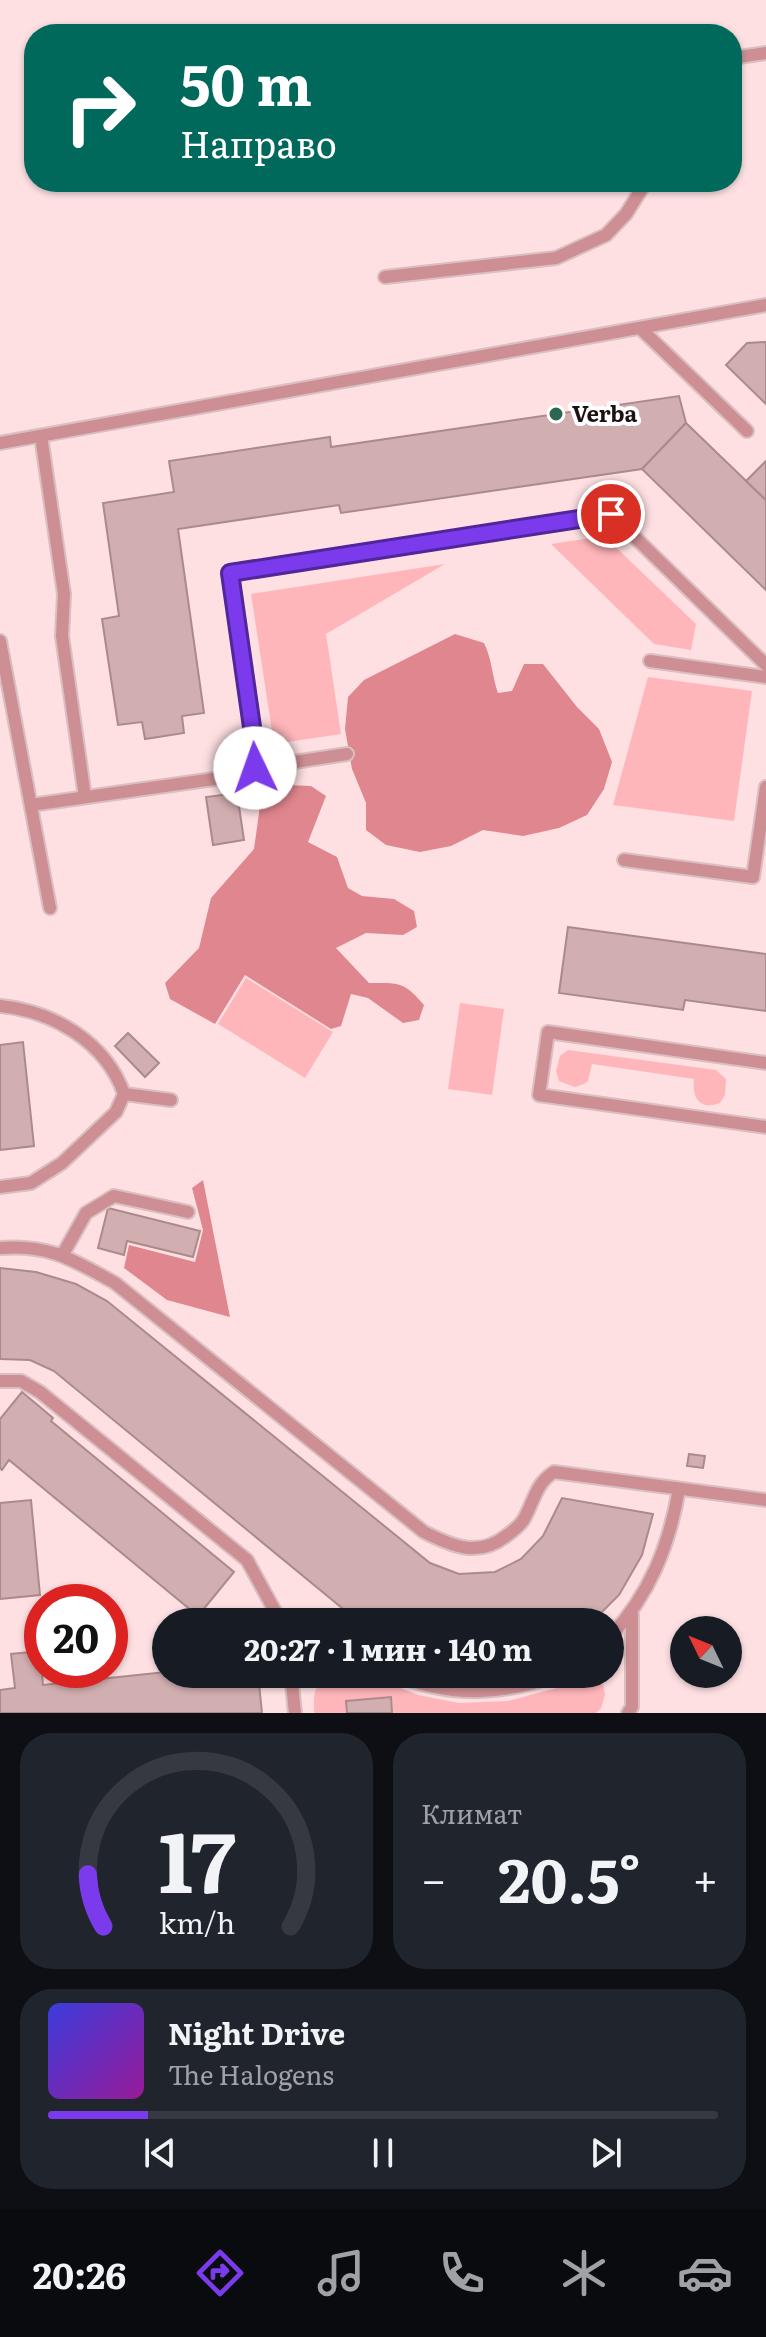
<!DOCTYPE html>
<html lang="ru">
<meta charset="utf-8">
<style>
body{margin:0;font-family:Literata,serif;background:#20242c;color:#f1f3f6;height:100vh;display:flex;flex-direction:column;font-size:30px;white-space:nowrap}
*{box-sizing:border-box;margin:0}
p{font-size:26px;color:#9ea1a6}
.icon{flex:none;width:44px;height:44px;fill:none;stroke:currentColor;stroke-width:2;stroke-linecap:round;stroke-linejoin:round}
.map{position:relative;height:1713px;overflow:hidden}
.details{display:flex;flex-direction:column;gap:20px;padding:20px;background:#0d0f14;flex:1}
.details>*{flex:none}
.banner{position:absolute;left:24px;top:24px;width:718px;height:168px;border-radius:32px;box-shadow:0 2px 6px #0004;background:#00695c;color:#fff;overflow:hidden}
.needle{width:52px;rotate:313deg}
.tools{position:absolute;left:670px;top:1616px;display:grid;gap:16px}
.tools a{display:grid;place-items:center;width:72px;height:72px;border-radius:50%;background:#171b24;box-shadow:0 2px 6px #0004;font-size:40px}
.speed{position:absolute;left:24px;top:1584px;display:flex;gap:16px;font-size:40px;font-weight:700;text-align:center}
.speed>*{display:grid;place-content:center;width:104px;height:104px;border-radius:50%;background:#171b24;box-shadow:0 2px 6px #0004;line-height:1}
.speed .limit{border:12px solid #d22;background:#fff;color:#111}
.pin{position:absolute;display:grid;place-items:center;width:68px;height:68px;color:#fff;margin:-34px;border:4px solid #fff;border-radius:50%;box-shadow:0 2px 8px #0007}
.me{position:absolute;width:88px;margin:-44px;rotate:357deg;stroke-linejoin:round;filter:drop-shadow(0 0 6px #0008)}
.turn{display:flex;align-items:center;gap:28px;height:168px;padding:0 24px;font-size:36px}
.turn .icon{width:104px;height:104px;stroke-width:2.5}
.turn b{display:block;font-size:56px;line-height:68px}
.big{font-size:60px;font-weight:700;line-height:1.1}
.details .widget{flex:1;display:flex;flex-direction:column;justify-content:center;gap:12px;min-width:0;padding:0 28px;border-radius:32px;background:#20242c}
.details .dial{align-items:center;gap:0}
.dial svg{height:208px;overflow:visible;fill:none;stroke:#363941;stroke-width:7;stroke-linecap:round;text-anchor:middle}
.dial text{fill:#f1f3f6;stroke:none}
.song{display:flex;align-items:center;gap:24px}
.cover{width:96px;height:96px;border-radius:12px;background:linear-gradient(135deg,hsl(240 70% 55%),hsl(300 70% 35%))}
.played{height:8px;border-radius:4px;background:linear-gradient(90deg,#7c3aed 15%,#363941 15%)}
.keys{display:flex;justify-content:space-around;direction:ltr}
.heat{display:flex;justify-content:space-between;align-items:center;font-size:44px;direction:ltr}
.details .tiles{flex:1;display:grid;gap:20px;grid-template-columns:1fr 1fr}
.widget:last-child{grid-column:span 2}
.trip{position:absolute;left:152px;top:1608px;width:472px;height:80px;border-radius:40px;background:#171b24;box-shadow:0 2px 6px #0004;font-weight:700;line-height:80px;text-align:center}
.menu{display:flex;height:128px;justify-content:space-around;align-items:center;background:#090b0e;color:#9ea1a6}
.menu .icon{width:56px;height:56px}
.menu .active{color:#7c3aed}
.menu b{font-size:36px;color:#f1f3f6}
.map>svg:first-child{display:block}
.green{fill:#ffb6bb}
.forest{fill:#e0868f}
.building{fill:#d1aeb0;stroke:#ac8a8c;stroke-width:2}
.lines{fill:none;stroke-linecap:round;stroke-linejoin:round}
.service-casing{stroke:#dabfc1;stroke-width:16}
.service{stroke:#ce8f94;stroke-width:12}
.route-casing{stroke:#51269a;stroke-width:20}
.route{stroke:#7c3aed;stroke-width:14}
.poi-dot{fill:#2b6751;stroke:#fff;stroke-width:3}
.labels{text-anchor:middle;stroke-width:8;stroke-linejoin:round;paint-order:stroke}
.poi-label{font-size:22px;font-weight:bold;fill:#1d1112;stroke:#fff;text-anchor:start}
</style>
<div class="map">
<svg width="766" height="1713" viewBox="0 0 766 1713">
<rect width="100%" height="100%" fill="#fee0e2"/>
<g class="green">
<path d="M604 536 696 624 691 650 654 644 551 544Z"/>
<path d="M445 564 326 634 341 734 274 744 251 594Z"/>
<path d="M648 677 752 691 734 821 613 805Z"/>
<path d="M246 978 333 1032 305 1078 218 1024Z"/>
<path d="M460 1003 504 1009 492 1095 448 1089Z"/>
<path d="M568 1050 716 1070 726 1079 725 1095 720 1103C699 1111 692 1097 694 1079L592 1064 588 1081 584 1084 575 1087 559 1081 556 1071 560 1056Z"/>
<path d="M328 1674H366L418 1695 459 1703 508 1701 557 1688 578 1676 590 1674 603 1684 605 1695 601 1708 596 1713H314C313 1695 314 1685 328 1674Z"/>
</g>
<g class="forest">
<path d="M455 634 484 643C492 659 492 676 498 693L512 691 524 664H543L577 707 599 729 612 762 604 789 587 815 559 828 523 836 483 830 451 846 420 852 386 845 366 830V803L352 769 345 729 348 697 364 680Z"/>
<path d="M263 784 311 786 326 796 308 842 337 857 348 888 362 896 394 899 414 911 417 927 403 935 366 933 336 948 369 983C398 983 404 981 424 1005L419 1020 403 1023 368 998 351 994 341 1026 331 1029 245 975 215 1024 170 999 165 983 199 948 211 898 254 849Z"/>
<path d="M203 1180 230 1317 167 1300 124 1268 129 1245 195 1262 203 1230 192 1188Z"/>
</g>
<g class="building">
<path d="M766 342V404L726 365 747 343Z"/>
<path d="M679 396 686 423 642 469 341 513 339 505 178 529 204 713 182 716 184 733 145 739 142 722 118 725 102 619 119 616 103 503 174 492 169 461 330 437 331 447Z"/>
<path d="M686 423 766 500V590L642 469Z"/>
<path d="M766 461V500L746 481Z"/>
<path d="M237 793 244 840 213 845 206 797Z"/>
<path d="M568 927 766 954V1011L685 1000 683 1010 559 993Z"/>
<path d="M128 1033 159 1063 145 1077 115 1046Z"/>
<path d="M23 1042 34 1146 0 1150V1045Z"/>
<path d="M108 1208 200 1231 193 1257 127 1241 124 1255 98 1248Z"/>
<path d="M0 1268 36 1272 76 1284 107 1301 430 1563 459 1574 495 1572 521 1559 543 1536 562 1498 653 1514 642 1555 619 1595 592 1622H359L54 1371 30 1360 0 1359Z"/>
<path d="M22 1392 53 1418 51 1421 234 1572 198 1616 9 1460 2 1470 0 1468V1419Z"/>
<path d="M689 1454 705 1456 703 1468 687 1466Z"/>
<path d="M31 1500 40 1595 0 1599V1503Z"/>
<path d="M40 1651 43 1685 166 1672 258 1674 262 1713H0V1690L15 1688 11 1654Z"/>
<path d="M391 1697 392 1713H347L346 1701Z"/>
</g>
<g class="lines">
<defs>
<g id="service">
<path d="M732 58 766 53"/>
<path d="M385 277 556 258 606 235 626 214 646 182"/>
<path d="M641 329 747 431"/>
<path d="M41 436 64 594 62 636 85 797"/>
<path d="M0 443 766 305"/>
<path d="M0 641 50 908"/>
<path d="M650 661 766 677"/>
<path d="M255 768 347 754"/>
<path d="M31 805 221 778 255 768 252 727 230 573 611 514 766 665"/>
<path d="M624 860 753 877 766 787"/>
<path d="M0 1006C53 1011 106 1042 124 1094L116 1112 62 1163 31 1183 0 1187"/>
<path d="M766 1063 548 1032 539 1095 766 1127"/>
<path d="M124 1094 171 1100"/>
<path d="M0 1248C50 1244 73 1260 115 1283L424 1532C452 1546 478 1558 506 1536 513 1531 520 1526 524 1519 534 1501 536 1483 554 1472L766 1500"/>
<path d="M63 1254 86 1213 114 1196 188 1212"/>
<path d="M0 1381H21L40 1392 247 1560 281 1622"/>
<path d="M610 1637C650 1594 669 1546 679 1489"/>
<path d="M291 1674 295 1713"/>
<path d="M394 1674C454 1699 502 1695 561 1674"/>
<path d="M628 1713 632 1707V1614"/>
</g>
</defs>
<use href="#service" class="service-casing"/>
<use href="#service" class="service"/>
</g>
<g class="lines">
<defs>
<path id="route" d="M255 768 252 727 230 573 611 514"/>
</defs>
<use href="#route" class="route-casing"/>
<use href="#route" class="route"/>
</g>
<circle class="poi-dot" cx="556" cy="414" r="8"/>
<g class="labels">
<g class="poi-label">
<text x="572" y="422">Verba</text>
</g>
</g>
</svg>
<div class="tools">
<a><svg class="needle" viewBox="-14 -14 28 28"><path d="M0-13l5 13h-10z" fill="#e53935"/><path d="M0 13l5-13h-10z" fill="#9ea1a6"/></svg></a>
</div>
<div class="speed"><div class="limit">20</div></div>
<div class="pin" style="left:611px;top:514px;background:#d93025"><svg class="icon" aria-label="arrive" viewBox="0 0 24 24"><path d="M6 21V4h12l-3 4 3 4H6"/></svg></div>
<svg class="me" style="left:255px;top:768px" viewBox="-20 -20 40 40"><circle r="19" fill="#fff"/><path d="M0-13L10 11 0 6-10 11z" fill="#7c3aed"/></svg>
<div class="trip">20:27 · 1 мин · 140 m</div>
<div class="banner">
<div class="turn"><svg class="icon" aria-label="right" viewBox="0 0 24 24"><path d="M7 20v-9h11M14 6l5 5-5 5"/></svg><div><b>50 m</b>Направо</div></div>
</div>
</div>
<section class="details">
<div class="tiles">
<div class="widget dial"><svg viewBox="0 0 100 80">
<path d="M14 69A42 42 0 1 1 86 69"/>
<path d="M14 69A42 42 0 0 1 8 49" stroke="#7c3aed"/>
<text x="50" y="56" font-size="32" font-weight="700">17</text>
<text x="50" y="72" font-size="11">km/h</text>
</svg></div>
<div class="widget"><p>Климат</p>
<div class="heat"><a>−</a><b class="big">20.5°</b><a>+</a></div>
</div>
<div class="widget">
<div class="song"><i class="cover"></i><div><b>Night Drive</b><p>The Halogens</p></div></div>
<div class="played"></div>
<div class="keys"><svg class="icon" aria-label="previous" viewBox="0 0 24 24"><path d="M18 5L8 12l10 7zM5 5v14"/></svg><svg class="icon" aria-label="pause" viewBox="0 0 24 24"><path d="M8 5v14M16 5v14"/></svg><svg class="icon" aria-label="next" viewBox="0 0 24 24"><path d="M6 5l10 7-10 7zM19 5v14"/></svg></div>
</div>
</div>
</section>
<nav class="menu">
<b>20:26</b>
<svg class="icon active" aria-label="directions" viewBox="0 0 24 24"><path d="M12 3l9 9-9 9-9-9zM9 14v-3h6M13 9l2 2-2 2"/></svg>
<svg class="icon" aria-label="music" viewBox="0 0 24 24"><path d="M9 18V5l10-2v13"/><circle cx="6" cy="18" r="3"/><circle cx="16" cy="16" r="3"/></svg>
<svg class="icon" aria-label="phone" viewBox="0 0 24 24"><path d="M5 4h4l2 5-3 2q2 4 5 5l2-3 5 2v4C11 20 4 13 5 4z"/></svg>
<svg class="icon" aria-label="climate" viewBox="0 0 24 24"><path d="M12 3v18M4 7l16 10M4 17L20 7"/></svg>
<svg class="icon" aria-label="car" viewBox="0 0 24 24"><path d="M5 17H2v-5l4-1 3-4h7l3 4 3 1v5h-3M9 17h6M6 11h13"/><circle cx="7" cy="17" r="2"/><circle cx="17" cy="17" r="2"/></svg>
</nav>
